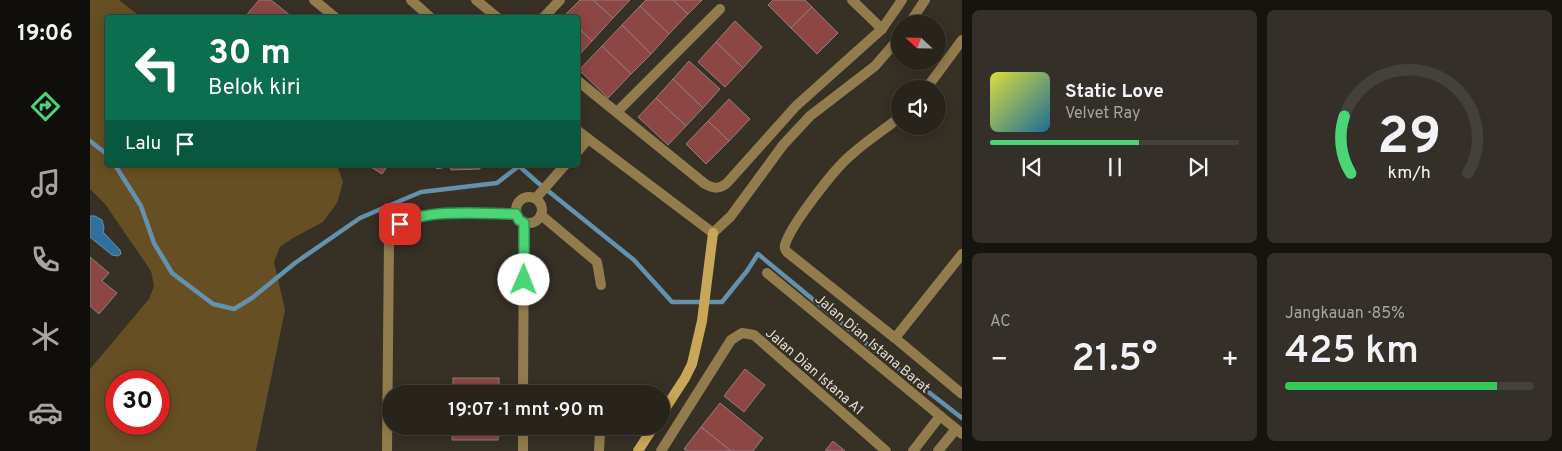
<!DOCTYPE html>
<html lang="id">
<meta charset="utf-8">
<style>
body{margin:0;font-family:Overpass,sans-serif;background:#343029;color:#f1f3f6;height:100vh;display:flex;flex-direction:column;font-size:19px;white-space:nowrap}
*{box-sizing:border-box;margin:0}
p{font-size:16px;color:#a5a4a3}
.icon{flex:none;width:28px;height:28px;fill:none;stroke:currentColor;stroke-width:2;stroke-linecap:round;stroke-linejoin:round}
.map{position:relative;flex:1;overflow:hidden}
.details{display:flex;flex-direction:column;gap:10px;padding:10px;background:#16140f;width:600px}
.details>*{flex:none}
.guide{position:absolute;left:15px;top:15px;width:475px;height:152px;border-radius:5px;box-shadow:0 2px 12px #0003,0 0 0 1px #44413b;background:#0b6e4f;color:#fff;overflow:hidden}
.needle{width:32px;rotate:292deg}
.tools{position:absolute;left:801px;top:15px;display:grid;gap:10px}
.tools a{display:grid;place-items:center;width:55px;height:55px;border-radius:50%;background:#28241c;box-shadow:0 2px 12px #0003,0 0 0 1px #44413b;font-size:25px}
.speed{position:absolute;left:15px;top:370px;display:flex;gap:10px;font-size:25px;font-weight:700;text-align:center}
.speed>*{display:grid;place-content:center;width:65px;height:65px;border-radius:50%;background:#28241c;box-shadow:0 2px 12px #0003,0 0 0 1px #44413b;line-height:1}
.speed .limit{border:8px solid #d22;background:#fff;color:#111}
.pin{position:absolute;display:grid;place-items:center;width:42px;height:42px;color:#fff;margin:-21px;border-radius:10px;box-shadow:0 2px 8px #0006}
.me{position:absolute;width:55px;margin:-28px;rotate:1deg;stroke-linejoin:round;filter:drop-shadow(0 0 4px #0008)}
.turn{display:flex;align-items:center;gap:18px;height:105px;padding:0 20px;font-size:22px}
.turn .icon{width:65px;height:65px;stroke-width:2.5}
.turn b{display:block;font-size:35px;line-height:42px}
.then{display:flex;align-items:center;height:48px;padding:0 20px;background:#0003;gap:10px;font-size:19px}
.big{font-size:38px;font-weight:600;line-height:1.1}
.details .widget{flex:1;display:flex;flex-direction:column;justify-content:center;gap:8px;min-width:0;padding:0 18px;border-radius:8px;background:#343029}
.details .dial{align-items:center;gap:0}
.dial svg{height:130px;overflow:visible;fill:none;stroke:#44413b;stroke-width:7;stroke-linecap:round;text-anchor:middle}
.dial text{fill:#f1f3f6;stroke:none}
.song{display:flex;align-items:center;gap:15px}
.cover{width:60px;height:60px;border-radius:8px;background:linear-gradient(135deg,hsl(60 70% 55%),hsl(200 70% 35%))}
.played{height:5px;border-radius:2px;background:linear-gradient(90deg,#4ad677 60%,#44413b 60%)}
.keys{display:flex;justify-content:space-around;direction:ltr}
.heat{display:flex;justify-content:space-between;align-items:center;font-size:28px;direction:ltr}
.charge{height:8px;border-radius:4px;background:linear-gradient(90deg,#34c759 85%,#44413b 0)}
.details .tiles{flex:1;display:grid;gap:10px;grid-template-columns:repeat(2,1fr)}
.trip{position:absolute;left:292px;top:385px;width:288px;height:50px;border-radius:25px;background:#28241c;box-shadow:0 2px 12px #0003,0 0 0 1px #44413b;font-weight:600;line-height:50px;text-align:center}
main{display:flex;flex:1;min-height:0}
.menu{display:flex;flex-direction:column;width:90px;justify-content:space-around;align-items:center;background:#100e0b;color:#a5a4a3}
.menu .icon{width:35px;height:35px}
.menu .on{color:#4ad677}
.menu b{font-size:22px;color:#f1f3f6}
.map>svg:first-child{display:block}
.green{fill:#664f22;fill-rule:evenodd}
.water{fill:#2f709c;stroke:#6491ad}
.lines{fill:none;stroke-linecap:round;stroke-linejoin:round}
.stream{stroke:#6491ad;stroke-width:4.5}
.building{fill:#8c4644;stroke:#907f7e}
.street{stroke:#927c4d;stroke-width:10}
.secondary{stroke:#c9a758;stroke-width:10}
.route-casing{stroke:#308b4d;stroke-width:12}
.route{stroke:#4ad677;stroke-width:9}
.labels{text-anchor:middle;stroke-width:4.5;stroke-linejoin:round;paint-order:stroke}
.street-label{font-size:14px;fill:#e1ddd6;stroke:#363025}
</style>
<main>
<nav class="menu">
<b>19:06</b>
<svg class="icon on" aria-label="directions" viewBox="0 0 24 24"><path d="M12 3l9 9-9 9-9-9zM9 14v-3h6M13 9l2 2-2 2"/></svg>
<svg class="icon" aria-label="music" viewBox="0 0 24 24"><path d="M9 18V5l10-2v13"/><circle cx="6" cy="18" r="3"/><circle cx="16" cy="16" r="3"/></svg>
<svg class="icon" aria-label="phone" viewBox="0 0 24 24"><path d="M5 4h4l2 5-3 2q2 4 5 5l2-3 5 2v4C11 20 4 13 5 4z"/></svg>
<svg class="icon" aria-label="climate" viewBox="0 0 24 24"><path d="M12 3v18M4 7l16 10M4 17L20 7"/></svg>
<svg class="icon" aria-label="car" viewBox="0 0 24 24"><path d="M5 17H2v-5l4-1 3-4h7l3 4 3 1v5h-3M9 17h6M6 11h13"/><circle cx="7" cy="17" r="2"/><circle cx="17" cy="17" r="2"/></svg>
</nav>
<div class="map">
<svg width="872" height="451" viewBox="0 0 872 451">
<rect width="100%" height="100%" fill="#363025"/>
<path class="green" d="M0 0H29L51 17 18 18V165H247L253 182 247 203 233 222 203 238 190 247 184 262 195 310 166 451H0V369L59 299 64 286 61 271 15 204 0 189ZM26 381H69V424H26Z"/>
<path class="water" d="M0 216H5L12 220 14 228 13 232 30 250 31 254 28 256 22 255 0 237Z"/>
<g class="lines">
<g class="stream">
<path d="M0 141 18 155"/>
<path d="M25 165 51 206 64 243 82 273 123 304 144 309 162 298 205 263 270 218 331 192 407 183 429 166 447 182 544 260 582 302H632L657 271 668 254 783 349 872 418"/>
</g>
</g>
<g class="building">
<path d="M169 0H181L201 16 199 18H154Z"/>
<path d="M490 0H503L523 18 502 41 488 27V18H477L475 15Z"/>
<path d="M503 0H540L523 18Z"/>
<path d="M556 0H583L598 14 579 34 550 6Z"/>
<path d="M583 0H612L598 14Z"/>
<path d="M683 0H715L722 7 701 28 678 5Z"/>
<path d="M550 6 579 34 561 54 532 25Z"/>
<path d="M722 7 748 33 727 54 701 28Z"/>
<path d="M645 21 672 47 653 68 626 42Z"/>
<path d="M532 25 561 54 541 74 512 46Z"/>
<path d="M488 27 502 41 488 56Z"/>
<path d="M626 42 653 68 635 87 608 62Z"/>
<path d="M512 46 541 74 518 98 489 70Z"/>
<path d="M599 61 630 89 613 108 583 79Z"/>
<path d="M583 79 613 108 596 126 566 98Z"/>
<path d="M566 98 596 126 578 145 548 117Z"/>
<path d="M639 99 660 119 639 141 618 121Z"/>
<path d="M618 121 639 141 616 164 596 144Z"/>
<path d="M278 165H298L292 174Z"/>
<path d="M346 165H390V169L361 170 360 166 347 169Z"/>
<path d="M0 257 19 273 12 281 27 293 9 314 0 306Z"/>
<path d="M655 369 675 385 654 412 634 396Z"/>
<rect x="363" y="378" width="46" height="16"/>
<path d="M630 403 673 438 663 451H641L611 427Z"/>
<path d="M363 426H409L408 440H362Z"/>
<path d="M439 426H488L487 434 439 432Z"/>
<path d="M611 427 641 451H597L594 449Z"/>
<path d="M743 441 755 451H735Z"/>
</g>
<g class="lines">
<g class="street">
<path d="M224 0 246 18"/>
<path d="M321 0 341 18"/>
<path d="M386 0 408 18"/>
<path d="M762 0 792 29"/>
<path d="M453 18 470 0"/>
<path d="M819 24 835 0"/>
<path d="M488 81 615 184C624 189 630 189 637 183L706 106 792 29 812 0"/>
<path d="M836 89 872 40"/>
<path d="M527 112 630 9"/>
<path d="M810 117C794 130 776 141 761 155 745 168 700 226 695 245 694 249 695 249 697 252L805 338 872 394"/>
<path d="M488 131 623 233 641 216 693 145 720 116 785 66 810 37"/>
<path d="M488 151 498 139"/>
<circle cx="439" cy="210" r="13"/>
<path d="M446 198 475 165"/>
<path d="M451 215 507 262 511 285"/>
<path d="M677 273 872 434"/>
<path d="M805 338 872 254"/>
<path d="M433 394 434 223"/>
<path d="M297 451 299 240C302 229 309 223 320 219 345 210 398 214 426 214"/>
<path d="M433 451V426"/>
<path d="M509 451 510 432"/>
<path d="M571 451 641 340 652 333 664 335 796 451"/>
<path d="M823 451 850 416"/>
<path d="M848 451 866 429"/>
</g>
<g class="secondary">
<path d="M571 415 595 378 602 364 612 321 623 233"/>
<path d="M548 451 564 426"/>
</g>
</g>
<g class="lines">
<defs>
<path id="route" d="M310 224C339 208 393 214 426 214L429 220 434 223V280"/>
</defs>
<use href="#route" class="route-casing"/>
<use href="#route" class="route"/>
</g>
<g class="labels">
<g class="street-label">
<text transform="translate(783 343) rotate(40)" y="5">Jalan Dian Istana Barat</text>
<text transform="translate(725 371) rotate(41)" y="5">Jalan Dian Istana A1</text>
</g>
</g>
</svg>
<div class="tools">
<a><svg class="needle" viewBox="-14 -14 28 28"><path d="M0-13l5 13h-10z" fill="#e53935"/><path d="M0 13l5-13h-10z" fill="#a5a4a3"/></svg></a>
<a><svg class="icon" aria-label="sound" viewBox="0 0 24 24"><path d="M4 9h4l5-4v14l-5-4H4zM17 9q2 3 0 6"/></svg></a>
</div>
<div class="speed"><div class="limit">30</div></div>
<div class="pin" style="left:310px;top:224px;background:#d93025"><svg class="icon" aria-label="arrive" viewBox="0 0 24 24"><path d="M6 21V4h12l-3 4 3 4H6"/></svg></div>
<svg class="me" style="left:434px;top:280px" viewBox="-20 -20 40 40"><circle r="19" fill="#fff"/><path d="M0-13L10 11 0 6-10 11z" fill="#4ad677"/></svg>
<div class="trip">19:07 · 1 mnt · 90 m</div>
<div class="guide">
<div class="turn"><svg class="icon" aria-label="left" viewBox="0 0 24 24"><path d="M17 20v-9H6M10 6l-5 5 5 5"/></svg><div><b>30 m</b>Belok kiri</div></div>
<div class="then">Lalu<svg class="icon" aria-label="arrive" viewBox="0 0 24 24"><path d="M6 21V4h12l-3 4 3 4H6"/></svg></div>
</div>
</div>
<section class="details">
<div class="tiles">
<div class="widget">
<div class="song"><i class="cover"></i><div><b>Static Love</b><p>Velvet Ray</p></div></div>
<div class="played"></div>
<div class="keys"><svg class="icon" aria-label="previous" viewBox="0 0 24 24"><path d="M18 5L8 12l10 7zM5 5v14"/></svg><svg class="icon" aria-label="pause" viewBox="0 0 24 24"><path d="M8 5v14M16 5v14"/></svg><svg class="icon" aria-label="next" viewBox="0 0 24 24"><path d="M6 5l10 7-10 7zM19 5v14"/></svg></div>
</div>
<div class="widget dial"><svg viewBox="0 0 100 80">
<path d="M14 69A42 42 0 1 1 86 69"/>
<path d="M14 69A42 42 0 0 1 10 34" stroke="#4ad677"/>
<text x="50" y="56" font-size="32" font-weight="700">29</text>
<text x="50" y="72" font-size="11">km/h</text>
</svg></div>
<div class="widget"><p>AC</p>
<div class="heat"><a>−</a><b class="big">21.5°</b><a>+</a></div>
</div>
<div class="widget"><p>Jangkauan · 85%</p><b class="big">425 km</b><div class="charge"></div></div>
</div>
</section>
</main>
